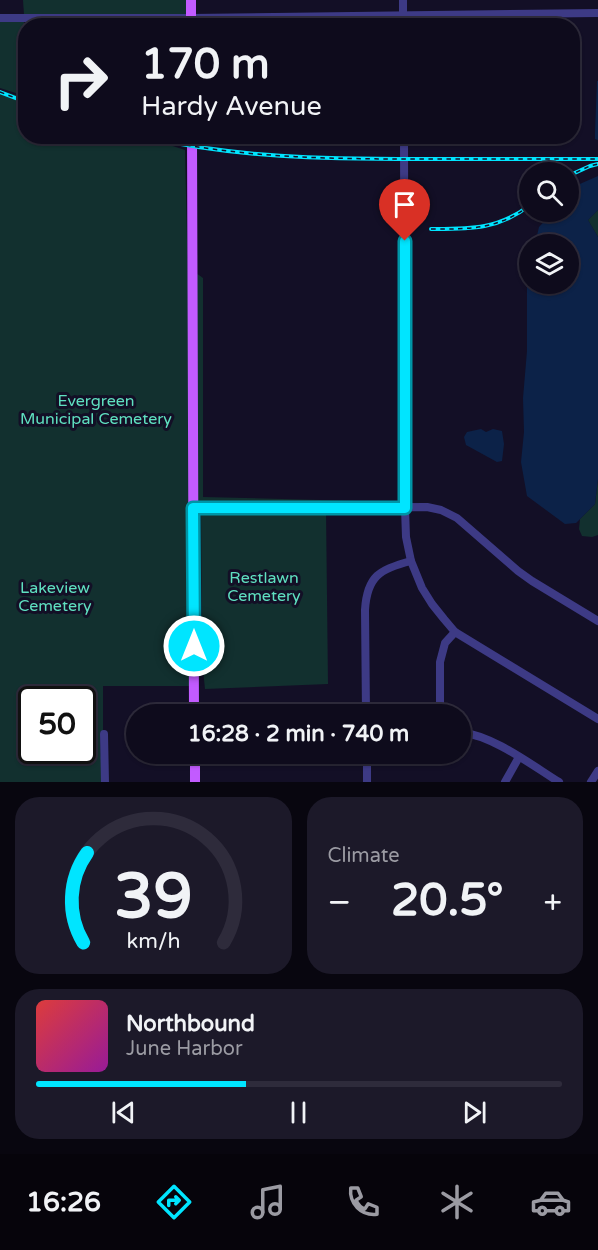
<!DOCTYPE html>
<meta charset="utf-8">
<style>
body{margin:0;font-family:"Varela Round",sans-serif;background:#1c1929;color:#f1f3f6;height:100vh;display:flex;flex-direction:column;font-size:22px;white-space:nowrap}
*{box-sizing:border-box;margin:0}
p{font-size:20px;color:#9b9ba3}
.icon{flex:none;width:33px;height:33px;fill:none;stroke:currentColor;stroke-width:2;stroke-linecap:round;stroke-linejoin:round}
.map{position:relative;height:782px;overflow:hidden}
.drawer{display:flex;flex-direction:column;gap:15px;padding:15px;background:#08060f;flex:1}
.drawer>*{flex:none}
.banner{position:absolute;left:18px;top:18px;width:562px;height:126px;border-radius:24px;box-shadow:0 2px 4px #0004,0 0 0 2px #2e2b3b;background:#0e0b1c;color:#f1f3f6;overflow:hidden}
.tools{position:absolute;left:519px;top:162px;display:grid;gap:12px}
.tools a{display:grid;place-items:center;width:60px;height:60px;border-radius:50%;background:#0e0b1c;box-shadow:0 2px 4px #0004,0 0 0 2px #2e2b3b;font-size:30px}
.speed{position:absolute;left:18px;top:686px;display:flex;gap:12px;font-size:30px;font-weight:700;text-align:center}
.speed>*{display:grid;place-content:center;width:78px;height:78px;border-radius:50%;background:#0e0b1c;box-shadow:0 2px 4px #0004,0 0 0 2px #2e2b3b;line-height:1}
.speed .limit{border:3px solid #111;border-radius:9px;background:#fff;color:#111}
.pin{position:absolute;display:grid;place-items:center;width:51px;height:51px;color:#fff;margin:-62px -26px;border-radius:50% 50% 50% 0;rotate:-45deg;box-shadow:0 0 6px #0007}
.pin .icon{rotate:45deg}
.me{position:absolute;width:66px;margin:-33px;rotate:0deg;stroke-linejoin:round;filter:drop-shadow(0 0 4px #0008)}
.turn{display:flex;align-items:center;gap:21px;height:126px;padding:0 24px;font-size:27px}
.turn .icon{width:78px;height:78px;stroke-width:2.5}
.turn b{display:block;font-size:42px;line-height:51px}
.big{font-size:45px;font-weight:800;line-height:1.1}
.drawer .card{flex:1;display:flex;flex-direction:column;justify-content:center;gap:9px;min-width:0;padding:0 21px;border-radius:24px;background:#1c1929}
.drawer .dial{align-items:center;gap:0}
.dial svg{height:156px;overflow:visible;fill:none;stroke:#2e2b3b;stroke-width:7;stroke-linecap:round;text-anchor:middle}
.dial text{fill:#f1f3f6;stroke:none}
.song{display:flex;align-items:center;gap:18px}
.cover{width:72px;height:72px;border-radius:9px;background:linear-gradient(135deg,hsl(0 70% 55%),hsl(300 70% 35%))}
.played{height:6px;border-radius:3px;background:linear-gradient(90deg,#00e5ff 40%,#2e2b3b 40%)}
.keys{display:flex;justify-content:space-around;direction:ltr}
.heat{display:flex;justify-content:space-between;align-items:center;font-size:33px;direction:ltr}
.drawer .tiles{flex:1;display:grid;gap:15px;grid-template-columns:1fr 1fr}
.card:last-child{grid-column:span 2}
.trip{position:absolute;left:126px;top:704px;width:345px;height:60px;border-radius:30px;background:#0e0b1c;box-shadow:0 2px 4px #0004,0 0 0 2px #2e2b3b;font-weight:800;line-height:60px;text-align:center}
.dock{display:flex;height:96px;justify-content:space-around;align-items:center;background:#06040b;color:#9b9ba3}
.dock .icon{width:42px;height:42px}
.dock .current{color:#00e5ff}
.dock b{font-size:27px;color:#f1f3f6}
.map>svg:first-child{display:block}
.green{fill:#12302f;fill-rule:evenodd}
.water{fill:#0c2248}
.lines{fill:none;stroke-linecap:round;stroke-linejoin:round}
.minor{stroke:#3d3a85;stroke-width:8}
.major{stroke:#c25bff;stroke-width:10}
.rail-casing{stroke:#00e5ff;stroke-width:4}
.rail{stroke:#130f26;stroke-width:1.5;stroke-dasharray:4.5;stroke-linecap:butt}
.route-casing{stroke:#0095a6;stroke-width:15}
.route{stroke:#00e5ff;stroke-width:10}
.labels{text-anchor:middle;stroke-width:6;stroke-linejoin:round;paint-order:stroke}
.park-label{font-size:16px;fill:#5fe0c0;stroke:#130f26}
</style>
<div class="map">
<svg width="598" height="782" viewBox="0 0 598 782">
<rect width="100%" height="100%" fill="#130f26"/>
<g class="green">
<path d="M23 0H188V15H24Z"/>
<path d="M0 21H24L25 96 0 88Z"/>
<path d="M0 90 25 98 26 136 145 137 185 150 193 508H188L191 686H103V731L100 732 102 782H0ZM32 699H82V750H32Z"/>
<path d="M153 137H189L188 148 186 147Z"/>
<path d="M598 210V237L588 220Z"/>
<path d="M196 273 203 278V497L359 501V505L197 504Z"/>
<path d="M598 479V535L592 537 582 536 579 529 580 519 595 504Z"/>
<path d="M326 511 328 684 205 689 202 660 201 512Z"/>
</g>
<g class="water">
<path d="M597 81H598V140L595 139V133Z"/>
<path d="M598 176V210L588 220 598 237V479L595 504 576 523 565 524 527 496 521 462 524 432 523 398 527 351V283L529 271 530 284H568V244H535L539 227 553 212H568L569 191 573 187Z"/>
<path d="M481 429 486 432 493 429 502 431 504 444 502 461 497 462 466 445 464 437 467 432Z"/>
</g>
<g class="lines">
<g class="minor">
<path d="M0 18H191L598 13"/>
<path d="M403 26V0"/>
<path d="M404 136 405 508 406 537 411 561 422 588 432 604 444 619 455 632 598 719"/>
<path d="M193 508 427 507 441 510 457 518 518 571 532 581 598 621"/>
<path d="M366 714 365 610C367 576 380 569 411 561"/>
<path d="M440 714V662L445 643 455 632"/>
<path d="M460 732C494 736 530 764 559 782"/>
<path d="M104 734 105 782"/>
<path d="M367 753V782"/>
<path d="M505 782 519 757"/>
<path d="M591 782 598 771"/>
</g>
<g class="major">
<path d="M191 0V26"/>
<path d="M192 136 194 714"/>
<path d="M195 753V782"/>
</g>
<defs>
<g id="rail">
<path d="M0 92 26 102"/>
<path d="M142 136C234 158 326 159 419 159 479 159 538 159 598 159"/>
<path d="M568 176 590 166 598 164"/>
<path d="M431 229C469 229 498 230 530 205"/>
</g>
</defs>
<use href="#rail" class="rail-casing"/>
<use href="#rail" class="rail"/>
</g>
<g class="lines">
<defs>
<path id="route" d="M194 646 193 508H405V241"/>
</defs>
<use href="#route" class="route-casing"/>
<use href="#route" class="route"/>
</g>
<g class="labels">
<g class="park-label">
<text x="96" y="406">Evergreen<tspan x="96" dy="18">Municipal Cemetery</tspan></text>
<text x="264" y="583">Restlawn<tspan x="264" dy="18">Cemetery</tspan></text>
<text x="55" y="593">Lakeview<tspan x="55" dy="18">Cemetery</tspan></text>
</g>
</g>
</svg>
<div class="tools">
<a><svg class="icon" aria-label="search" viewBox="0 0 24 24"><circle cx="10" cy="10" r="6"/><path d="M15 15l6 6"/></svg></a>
<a><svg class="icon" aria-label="layers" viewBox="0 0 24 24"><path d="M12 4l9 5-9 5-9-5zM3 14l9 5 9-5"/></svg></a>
</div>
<div class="speed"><div class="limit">50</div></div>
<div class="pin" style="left:405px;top:241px;background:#d93025"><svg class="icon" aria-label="arrive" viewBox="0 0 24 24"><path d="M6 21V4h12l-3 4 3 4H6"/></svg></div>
<svg class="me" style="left:194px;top:646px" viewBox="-20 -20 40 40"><circle r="17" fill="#00e5ff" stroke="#fff" stroke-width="3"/><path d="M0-11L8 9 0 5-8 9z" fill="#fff"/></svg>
<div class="trip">16:28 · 2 min · 740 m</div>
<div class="banner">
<div class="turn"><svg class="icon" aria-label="right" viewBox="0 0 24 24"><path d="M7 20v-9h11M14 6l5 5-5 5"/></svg><div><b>170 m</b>Hardy Avenue</div></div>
</div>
</div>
<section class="drawer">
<div class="tiles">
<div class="card dial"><svg viewBox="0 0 100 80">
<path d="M14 69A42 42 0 1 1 86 69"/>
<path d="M14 69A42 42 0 0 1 16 23" stroke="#00e5ff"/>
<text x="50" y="56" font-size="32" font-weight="700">39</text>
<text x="50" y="72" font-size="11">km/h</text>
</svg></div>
<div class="card"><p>Climate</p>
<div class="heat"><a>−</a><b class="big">20.5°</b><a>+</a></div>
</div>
<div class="card">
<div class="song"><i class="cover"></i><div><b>Northbound</b><p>June Harbor</p></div></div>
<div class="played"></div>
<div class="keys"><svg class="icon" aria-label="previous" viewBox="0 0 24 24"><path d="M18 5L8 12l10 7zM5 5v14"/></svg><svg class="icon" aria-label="pause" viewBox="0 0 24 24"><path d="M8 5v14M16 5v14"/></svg><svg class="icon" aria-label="next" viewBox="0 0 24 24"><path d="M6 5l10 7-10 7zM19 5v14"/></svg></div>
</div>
</div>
</section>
<nav class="dock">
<b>16:26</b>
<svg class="icon current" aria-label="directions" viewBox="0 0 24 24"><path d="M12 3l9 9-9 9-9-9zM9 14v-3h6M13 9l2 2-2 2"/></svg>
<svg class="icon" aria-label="music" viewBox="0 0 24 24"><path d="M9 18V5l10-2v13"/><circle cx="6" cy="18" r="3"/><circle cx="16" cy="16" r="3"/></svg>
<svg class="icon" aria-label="phone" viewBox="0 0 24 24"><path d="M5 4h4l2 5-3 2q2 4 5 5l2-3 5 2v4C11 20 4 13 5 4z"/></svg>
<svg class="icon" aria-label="climate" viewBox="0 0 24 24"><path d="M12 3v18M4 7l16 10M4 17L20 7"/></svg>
<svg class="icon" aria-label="car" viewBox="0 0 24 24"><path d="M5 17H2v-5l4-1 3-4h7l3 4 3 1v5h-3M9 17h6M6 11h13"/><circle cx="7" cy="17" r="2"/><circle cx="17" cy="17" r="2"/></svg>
</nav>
